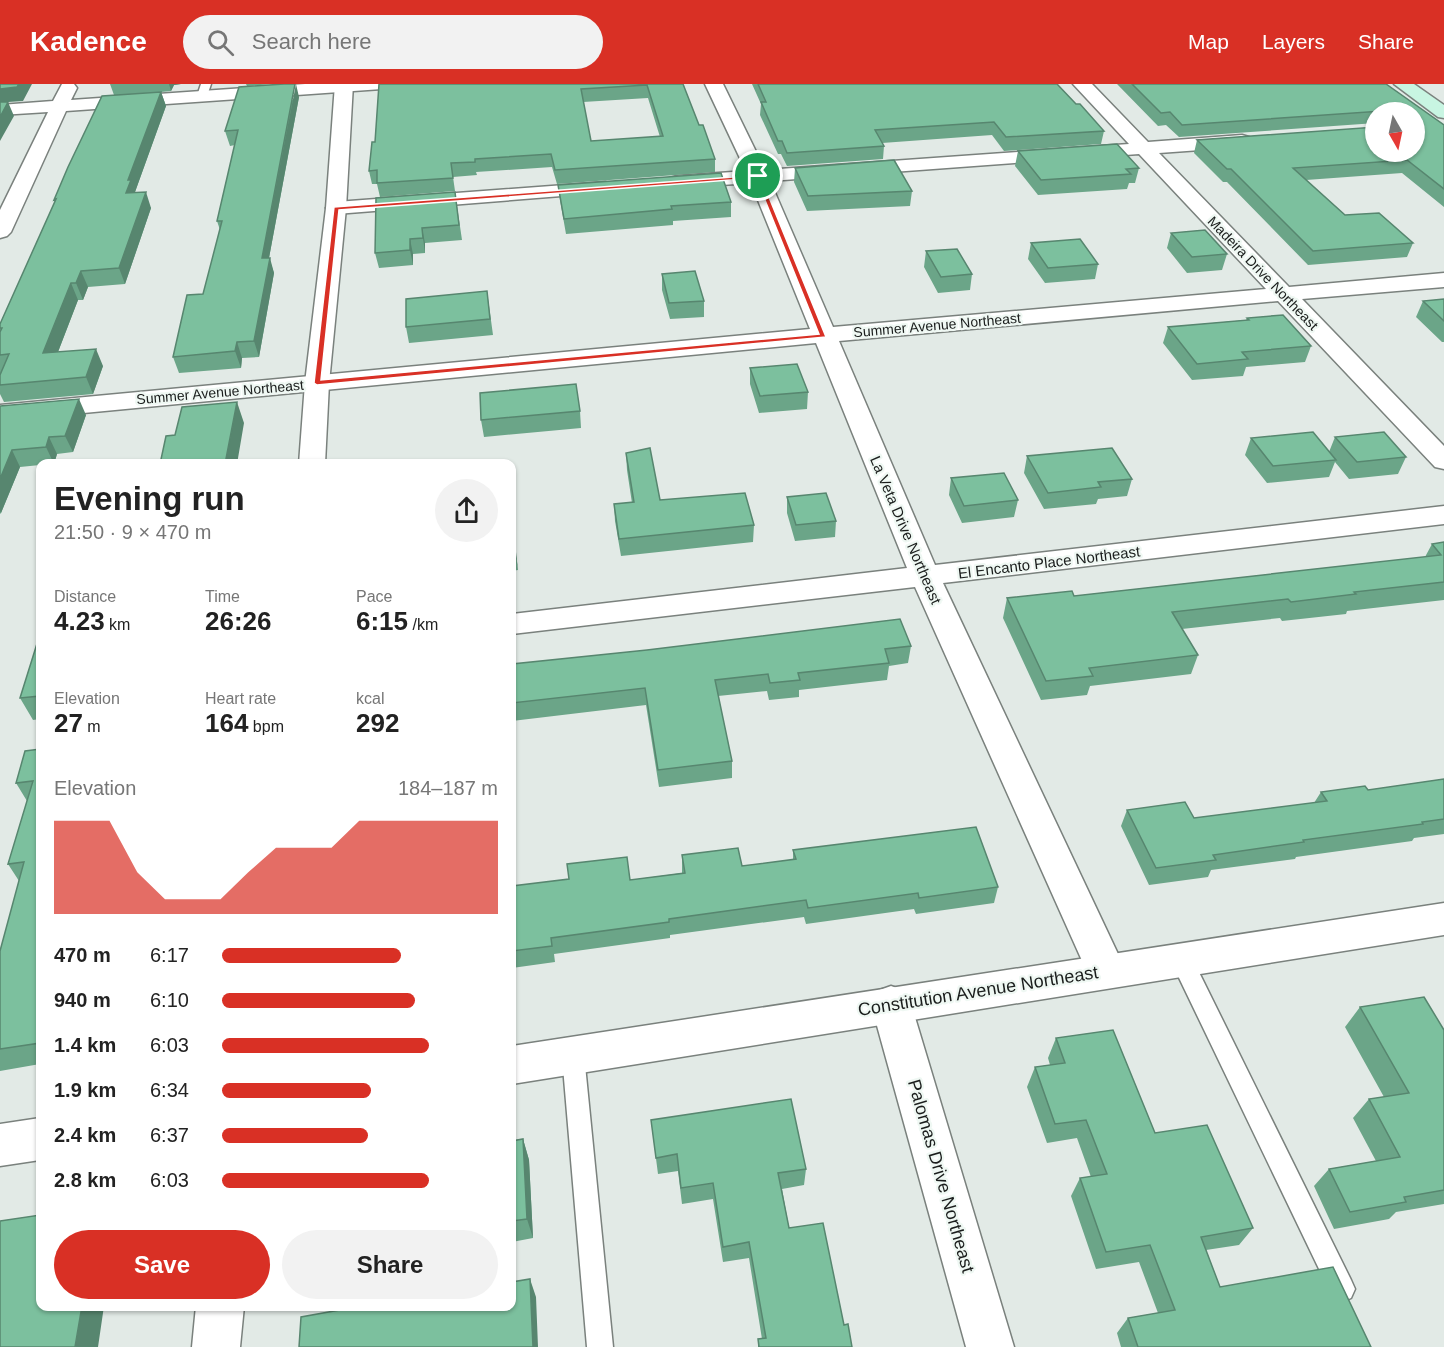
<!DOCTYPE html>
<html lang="en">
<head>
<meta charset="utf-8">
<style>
  :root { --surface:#fff; --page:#f2f2f2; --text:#222; --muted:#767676; --accent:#d93025 }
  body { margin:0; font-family:Arial,sans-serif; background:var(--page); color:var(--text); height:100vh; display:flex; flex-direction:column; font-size:22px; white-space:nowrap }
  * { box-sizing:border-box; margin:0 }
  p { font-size:20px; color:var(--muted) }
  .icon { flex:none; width:33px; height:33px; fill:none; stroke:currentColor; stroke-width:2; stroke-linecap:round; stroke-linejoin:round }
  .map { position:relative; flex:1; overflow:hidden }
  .drawer { position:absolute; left:36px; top:375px; width:480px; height:852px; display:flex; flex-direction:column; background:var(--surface); border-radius:12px; box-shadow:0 2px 4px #0004 }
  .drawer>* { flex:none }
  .needle { width:39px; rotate:171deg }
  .buttons { position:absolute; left:1365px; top:18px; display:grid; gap:12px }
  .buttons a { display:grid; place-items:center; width:60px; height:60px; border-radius:50%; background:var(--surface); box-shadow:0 2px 4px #0004; font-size:30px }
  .pin { position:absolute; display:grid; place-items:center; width:51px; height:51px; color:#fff; margin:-26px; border:3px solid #fff; border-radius:50%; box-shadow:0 2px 6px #0007 }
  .round { display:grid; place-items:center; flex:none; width:63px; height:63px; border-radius:32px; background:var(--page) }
  .headline { display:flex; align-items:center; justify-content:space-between; height:102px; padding:0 18px }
  h1 { font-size:33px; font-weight:700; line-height:45px }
  .metrics { display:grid; grid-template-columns:repeat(3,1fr); gap:9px; height:102px; padding:6px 18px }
  .metrics div { display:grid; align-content:center }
  .metrics b { font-size:26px; font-weight:700 }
  .metrics small { font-size:16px; font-weight:400 }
  .metrics p { font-size:16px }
  .chart { height:168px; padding:12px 18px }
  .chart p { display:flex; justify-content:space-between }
  .chart svg { width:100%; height:108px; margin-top:6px; fill:var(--accent); opacity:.7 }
  .button { display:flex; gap:12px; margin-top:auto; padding:12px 18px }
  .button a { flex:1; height:69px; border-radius:36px; background:var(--accent); color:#fff; font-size:24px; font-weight:700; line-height:69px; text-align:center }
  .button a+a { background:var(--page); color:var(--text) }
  ul { padding:0 18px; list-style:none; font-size:20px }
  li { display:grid; grid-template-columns:96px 72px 1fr; align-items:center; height:45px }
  li i { height:15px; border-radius:8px; background:var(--accent) }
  header { display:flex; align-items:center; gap:36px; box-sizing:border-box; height:84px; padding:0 30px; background:var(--accent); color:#fff }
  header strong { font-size:28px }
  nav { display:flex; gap:33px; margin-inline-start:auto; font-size:21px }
  .search { width:420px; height:54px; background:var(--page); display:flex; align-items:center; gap:15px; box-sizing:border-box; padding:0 21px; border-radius:33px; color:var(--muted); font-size:22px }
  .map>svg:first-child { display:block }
</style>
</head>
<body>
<header>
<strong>Kadence</strong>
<div class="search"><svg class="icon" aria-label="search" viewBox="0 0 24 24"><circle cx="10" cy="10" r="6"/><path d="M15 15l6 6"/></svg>Search here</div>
<nav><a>Map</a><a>Layers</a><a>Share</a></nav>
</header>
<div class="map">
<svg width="1444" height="1263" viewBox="0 0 1444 1263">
  <rect width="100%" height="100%" fill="#e2eae6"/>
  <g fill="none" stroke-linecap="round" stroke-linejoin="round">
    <!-- service casing -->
    <g stroke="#7a817d" stroke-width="3">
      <path id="service" d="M201,0H211L207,12L202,15L197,12Z
        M1181,866L1189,868L1351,1196L1355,1205L1351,1214L1342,1218L1333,1214L1170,875L1173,868Z
        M573,961L581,964L584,971L613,1263H587L562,971L565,964Z"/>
    </g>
    <!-- minor casing -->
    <g stroke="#7a817d" stroke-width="3">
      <path id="minor" d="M62,0H74L77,4L71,16L305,0H391L388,4L382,5L66,27L11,148L7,152L0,154V126L48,28L0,31V21L53,17Z
        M705,0H723L765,86L1129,60L1073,0H1092L1148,58L1242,51L1249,53L1251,57L1249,61L1242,63L1159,69L1289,203L1444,189V203L1302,215L1444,362V385L1435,383L1278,217L839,257L935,481L1444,422V440L943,499L1126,887L1120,899L1106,904L1092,899L915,503L512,550V530L907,484L816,259L0,337V321L810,245L751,99L677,104L670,102L667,98L670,94L677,92L746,87ZM1139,70L1266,205L833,243L770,97Z
        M605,98L612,100L615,104L612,108L336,130L329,128L326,124L329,120L336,118Z
        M891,902L905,907L911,920L1014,1263H966L871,920L877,907Z"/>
    </g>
    <!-- tertiary casing -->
    <g stroke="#7a817d" stroke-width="3">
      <path id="tertiary" d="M335,0H353L346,124L329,299L325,380H299L305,299L326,124Z
        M1444,819V851L512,1000V962Z
        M40,1034V1076L0,1082V1040Z
        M196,1222H244L240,1263H192Z"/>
    </g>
    <!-- secondary casing -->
    <g stroke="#7a817d" stroke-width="3">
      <path id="secondary" d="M1394,0H1414L1444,21V34L1438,33Z"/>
    </g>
    <!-- service -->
    <use href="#service" fill="#fff" fill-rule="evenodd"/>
    <!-- minor -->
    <use href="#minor" fill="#fff" fill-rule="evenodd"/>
    <!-- tertiary -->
    <use href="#tertiary" fill="#fff" fill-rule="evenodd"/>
    <!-- secondary -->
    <use href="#secondary" fill="#c8f5e2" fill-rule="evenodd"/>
  </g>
  <!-- wall -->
  <path fill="#6ba588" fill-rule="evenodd" d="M110,0H181L174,1L171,7L161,8L166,22L135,108L151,124L125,200L88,203L83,216H78L58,268L103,282L93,310L4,318L0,310V291L1,289H0V240L55,118L54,116L114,11Z
    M246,0H272L247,2Z
    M379,0H683L699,41L715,75V88L557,100L552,83L476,88L477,91L453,93L455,107L380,113L377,100H372L369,87L375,58ZM648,14L660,53L591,57L583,18Z
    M752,0H1057L1076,20L1104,47L1101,60L1004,67L992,51L882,59L884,62L883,75L787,82L781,70H778L760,31L761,20Z
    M1117,0H1386L1444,41V123L1402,89L1306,96L1345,131L1413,159L1407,173L1308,181L1227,98H1223L1194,69L1197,56L1376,68L1414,28H1376V39L1179,53L1166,41L1158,42Z
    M299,13L269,174L274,189L259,273L242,274L241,284L179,289L173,273L203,210L220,146L217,137L235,61L230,62L225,47Z
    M1018,67L1139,84L1135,99H1129L1127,105L1038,111L1015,82Z
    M795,84L912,107L910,122L807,127L794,98Z
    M558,101L731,118V133L673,137V141L566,150L560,116Z
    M455,108L462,156L425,159V169L413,170V181L379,184L375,169Z
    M1171,149L1227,170L1222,186L1187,189L1167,164Z
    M1031,159L1098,180L1095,195L1045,199L1028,175Z
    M926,167L972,190L970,206L938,209L924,183Z
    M662,190L704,217V233L670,235L662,206Z
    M487,207L493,251L409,259L406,243Z
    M1444,215V258H1442L1416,233L1423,217Z
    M1247,234L1311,262L1305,278L1246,283L1243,292L1192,296L1163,259L1168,243L1246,236Z
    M750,284L808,308L807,325L759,329L750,300Z
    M0,322L86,331L73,368L57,370L54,380H40V381L20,383L1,429L0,430Z
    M580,327L581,344L484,353L481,336Z
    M1335,353L1406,373L1398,390L1349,395L1335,378L1329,393L1267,399L1245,371L1251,354L1329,368Z
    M626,369L660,416L754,441L753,458L621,472L615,437L614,420L632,419L627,386Z
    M1027,372L1132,395L1127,412L1098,415L1096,420L1044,425L1024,389Z
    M951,394L1018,416L1014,433L962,439L949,411Z
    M787,413L836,437L835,453L795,457L787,429Z
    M512,442L518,486L512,487Z
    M1444,458V516L1347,527L1346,530L1282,537L1280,534L1182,545L1198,571L1191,590L1090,602L1087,611L1041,616L1003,534L1007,514L1074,512L1425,473L1432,460Z
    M40,550V635L33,636L20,614Z
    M911,562L908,579L889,582L887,596L799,606V613L769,616L767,607L718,612L732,677V694L659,703L646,621L512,637V580Z
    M40,665V980L0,987V867L19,797L8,780L27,717L16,699Z
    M1444,695V750L1414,754L1412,757L1296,773L1295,775L1211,786L1208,793L1149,801L1121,742L1127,726L1194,734L1314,719L1321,708L1368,706Z
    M793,766L998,803L994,819L916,830L914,825L806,840L804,833L670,851V854L554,870L555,878L512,884V802L630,796L682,789V771L742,782L793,776Z
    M1360,923L1444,946V1120L1396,1128L1389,1135L1334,1145L1314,1102L1329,1085L1376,1077L1353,1034L1369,1015L1384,1013L1345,943Z
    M1056,954L1155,1049L1253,1144L1239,1161L1206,1166L1220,1203L1371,1263H1121L1117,1249L1128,1234L1158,1229L1139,1178L1096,1185L1071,1112L1080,1094L1091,1093L1077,1054L1047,1059L1027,1003L1035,983L1050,981L1048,974Z
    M651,1036L806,1085L804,1101L782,1105L789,1144L844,1241L852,1263H758V1255H762L749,1174L723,1178L713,1115L682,1120L678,1087L658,1090Z
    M523,1055L529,1076L533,1154L512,1158V1057Z"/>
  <!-- shaded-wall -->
  <path fill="#57866f" d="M19,0H32L23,17L8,18L14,32L0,57V5Z
    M169,0H181L174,1L171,7Z
    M296,0L299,13L266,190L262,174Z
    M161,8L166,22L135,108L136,112L126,109L128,96Z
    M146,108L151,124L125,200L119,184Z
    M422,144L425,159V169L423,154Z
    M410,155L413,170V181L410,166Z
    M270,174L274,189L259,273L254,257Z
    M81,187L88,203L83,216L76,199Z
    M71,199L78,216L51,286L43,269Z
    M237,258L242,274L241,284L235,267Z
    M96,265L103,282L93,310L86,293Z
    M79,315L86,331L73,368L65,352Z
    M237,318L244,339L237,380H225Z
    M49,353L57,370L54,380L46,363Z
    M12,366L20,383L1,429L0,427V395Z
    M512,442L515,459L518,486L515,469Z
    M523,1055L529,1076L533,1154L527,1135Z
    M530,1195L536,1213L538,1263H533Z
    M82,1222H104L98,1263H75Z"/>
  <!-- building -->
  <path fill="#7cc09e" stroke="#57866f" stroke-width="1.5" fill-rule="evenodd" d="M0,0H19L17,3L0,5Z
    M284,0H295L262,174H270L254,257L237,258L235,267L173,273L187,211L203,210L222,137H217L238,46L225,47L239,3Z
    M379,0H683L699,41H703L715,75L555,86L551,70L475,75V78L451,79L453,94L377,99V86L369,87L372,58H375ZM647,1L663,52L591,57L581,5Z
    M758,0H1057L1076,20H1080L1104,47L1006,53L994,38L875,46L884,62L787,69L782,57H778L761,18H766Z
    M1132,0H1386L1444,41V105L1407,76L1293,84L1345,131L1379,129L1413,159L1313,167L1231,85H1227L1197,56L1376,43V68H1414V28H1382V27L1182,41L1170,28L1161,29Z
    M161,8L128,96H131L126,109L146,108L119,184L81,187L76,199H71L43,269L96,265L86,293L0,301V291L9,270L0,271V248L2,244H0V240L56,115L54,116L68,83L102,12Z
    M0,18H8L0,33Z
    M1117,60L1139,84L1126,85L1131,90L1041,96L1018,67Z
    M894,76L912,107L808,112L795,84Z
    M721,89L731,118L671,122L672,125L564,135L558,101Z
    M455,108L459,141L422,144L423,154L410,155V166L375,169L376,114Z
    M1205,146L1227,170L1192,173L1171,149Z
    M1080,155L1098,180L1048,184L1031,159Z
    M957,165L972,190L941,193L926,167Z
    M695,187L704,217L669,219L662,190Z
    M487,207L490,235L406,243V215Z
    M1444,215V237L1423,217Z
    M1283,231L1311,262L1242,268L1248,275L1197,280L1168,243L1249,236L1247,234Z
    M797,280L808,308L760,312L750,284Z
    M576,300L580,327L481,336L480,309Z
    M79,315L65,352L49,353L46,363L12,366L0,395V322Z
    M237,318L225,380H160L166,352L175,351L182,323Z
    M1313,348L1336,376L1273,382L1251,354Z
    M1384,348L1406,373L1357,378L1335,353Z
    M650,364L660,416L745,409L754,441L619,455L614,420L634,418L626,369Z
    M1112,364L1132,395L1098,398L1101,403L1048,409L1027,372Z
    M1004,389L1018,416L964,422L951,394Z
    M826,409L836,437L796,441L787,413Z
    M512,442L515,469L512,470Z
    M1444,458V498L1354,508L1356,510L1291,518L1288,515L1172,528L1198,571L1089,584L1093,592L1046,597L1007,514L1072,507L1074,512L1441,471L1432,460Z
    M900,535L911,562L885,565L889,579L798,589L800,596L770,599L768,590L715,596L732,677L658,686L645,604L512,619V580L647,566Z
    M40,550V612L20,614Z
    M40,665V959L0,965V867L24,778L8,780L33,697L16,699L25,667Z
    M1444,695V735L1422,738L1423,740L1303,756L1304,758L1213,771L1216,776L1156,784L1127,726L1185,718L1194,734L1327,717L1321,708L1365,702L1368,706Z
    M976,743L998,803L919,814L918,809L808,824L806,816L669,835V838L551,854L552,862L512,867V802L569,795L567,780L627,773L630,796L685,789L682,771L738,764L742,782L796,775L793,766Z
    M1424,913L1444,946V1106L1404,1113L1406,1118L1350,1128L1329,1085L1400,1073L1369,1015L1409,1009L1360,923Z
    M1113,946L1155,1049L1207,1041L1253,1144L1201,1153L1220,1203L1333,1183L1371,1263H1138L1128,1234L1175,1226L1150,1161L1106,1168L1080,1094L1107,1090L1086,1036L1055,1040L1035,983L1065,979L1056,954Z
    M791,1015L806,1085L778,1089L789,1144L823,1139L844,1241L848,1240L852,1263H759L758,1255L766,1254L749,1158L723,1163L713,1099L681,1104L677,1070L656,1074L651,1036Z
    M523,1055L527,1135L512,1137V1057Z
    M40,1131V1222H82L75,1263H0V1137Z
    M530,1195L533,1263H299L301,1233L362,1222H512V1198Z"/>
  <!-- route -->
  <path fill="#d93025" stroke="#fff" stroke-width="1.5" fill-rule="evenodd" d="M760,91L826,253L317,301L314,299L334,123ZM756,94L819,250L321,296L339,126Z"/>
  <g text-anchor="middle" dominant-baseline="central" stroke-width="4.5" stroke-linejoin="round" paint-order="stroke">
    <!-- far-street labels -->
    <g font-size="14" fill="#1a1d1c" stroke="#eff8f3">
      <text transform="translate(1263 189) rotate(46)">Madeira Drive Northeast</text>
      <text transform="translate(937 241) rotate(-5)">Summer Avenue Northeast</text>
      <text transform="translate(220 308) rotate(-5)">Summer Avenue Northeast</text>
    </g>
    <!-- street labels -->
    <g font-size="15" fill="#1a1d1c" stroke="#eff8f3">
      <text transform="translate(906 446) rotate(67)">La Veta Drive Northeast</text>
      <text transform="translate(1049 478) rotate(-7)">El Encanto Place Northeast</text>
    </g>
    <!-- near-street labels -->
    <g font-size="18" fill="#1a1d1c" stroke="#eff8f3">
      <text transform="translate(978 907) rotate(-9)">Constitution Avenue Northeast</text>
      <text transform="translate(941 1092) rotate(74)">Palomas Drive Northeast</text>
    </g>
  </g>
</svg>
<div class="buttons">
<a><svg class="needle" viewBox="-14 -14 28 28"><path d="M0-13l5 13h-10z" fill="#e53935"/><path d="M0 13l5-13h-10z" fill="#767676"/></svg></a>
</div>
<div class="pin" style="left:758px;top:92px;background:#1e9e55"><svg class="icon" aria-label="arrive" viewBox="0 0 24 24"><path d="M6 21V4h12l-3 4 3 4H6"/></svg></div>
<section class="drawer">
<div class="headline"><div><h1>Evening run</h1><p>21:50 · 9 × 470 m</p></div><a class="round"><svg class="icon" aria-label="share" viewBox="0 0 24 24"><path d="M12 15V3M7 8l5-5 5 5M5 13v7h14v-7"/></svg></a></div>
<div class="metrics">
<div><p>Distance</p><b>4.23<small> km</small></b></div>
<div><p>Time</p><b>26:26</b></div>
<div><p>Pace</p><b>6:15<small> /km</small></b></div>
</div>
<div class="metrics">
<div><p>Elevation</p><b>27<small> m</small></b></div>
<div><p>Heart rate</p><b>164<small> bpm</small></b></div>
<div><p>kcal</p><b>292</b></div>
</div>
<div class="chart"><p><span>Elevation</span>184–187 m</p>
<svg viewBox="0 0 160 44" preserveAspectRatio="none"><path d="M0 44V6L10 6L20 6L30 27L40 38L50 38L60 38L70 27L80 17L90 17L100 17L110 6L120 6L130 6L140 6L150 6L160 6V44z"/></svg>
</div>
<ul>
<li><b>470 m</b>6:17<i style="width:65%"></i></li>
<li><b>940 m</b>6:10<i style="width:70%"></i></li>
<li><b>1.4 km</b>6:03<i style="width:75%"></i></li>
<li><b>1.9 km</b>6:34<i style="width:54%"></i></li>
<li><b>2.4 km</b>6:37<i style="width:53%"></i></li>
<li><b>2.8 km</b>6:03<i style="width:75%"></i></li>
</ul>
<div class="button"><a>Save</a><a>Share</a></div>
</section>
</div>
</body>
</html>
